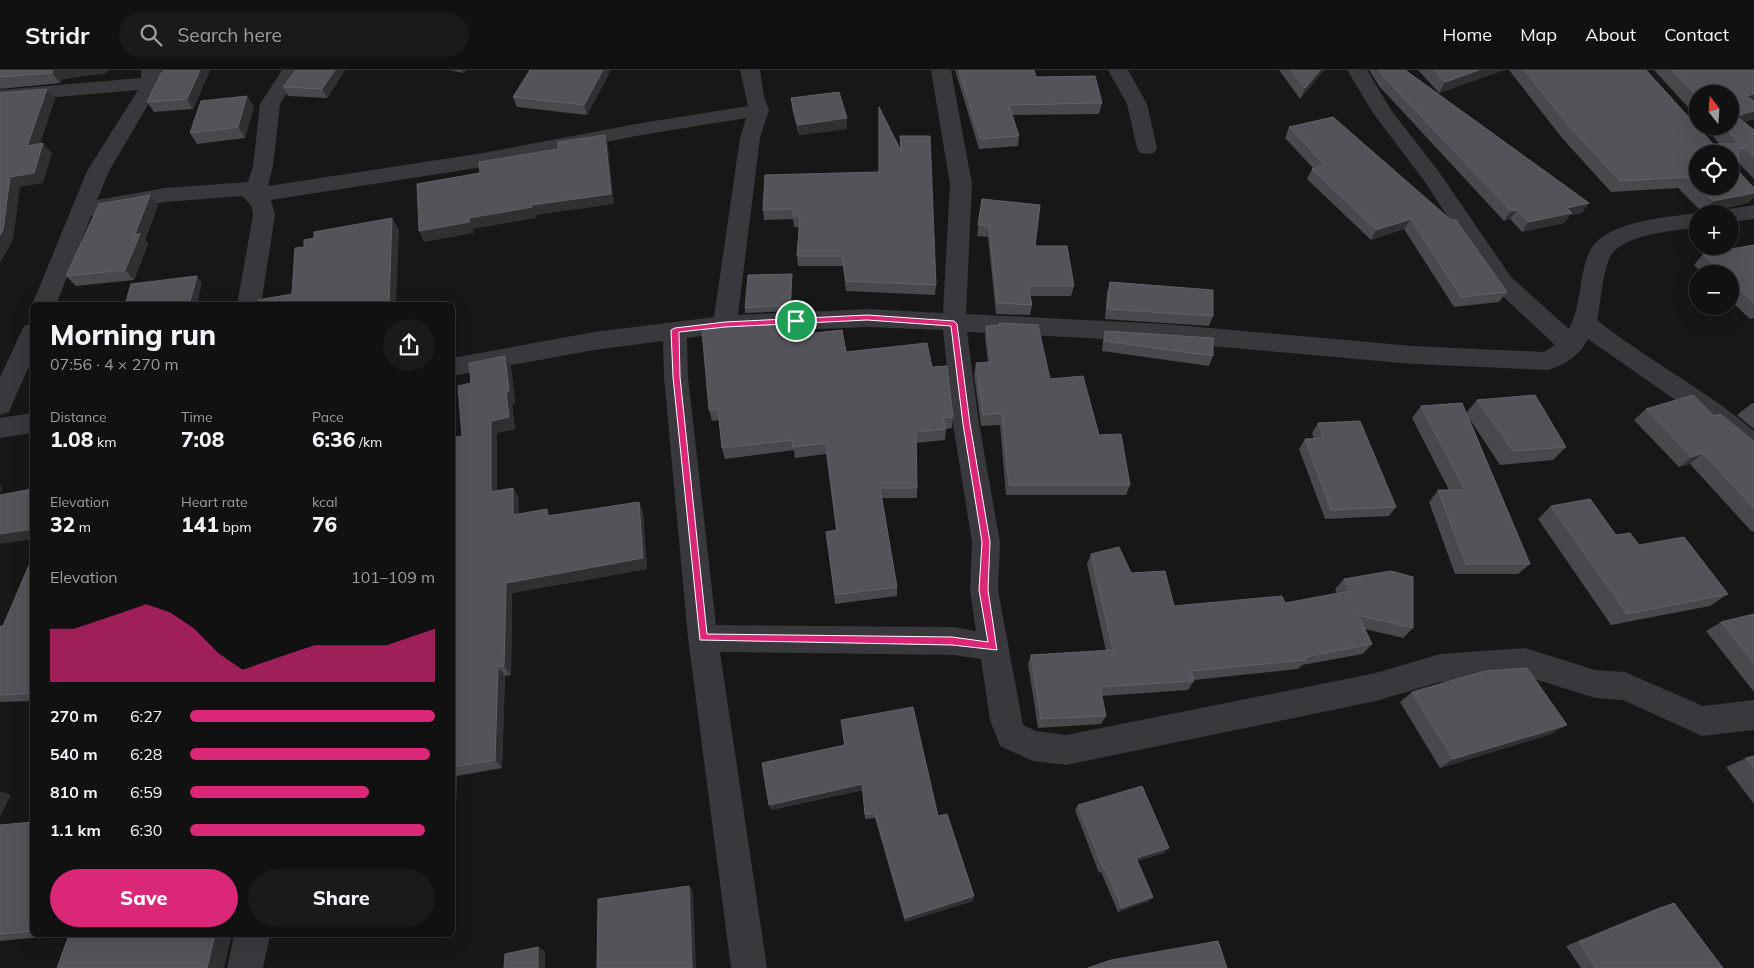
<!DOCTYPE html>
<html lang="en">
<head>
<meta charset="utf-8">
<style>
  :root { --surface:#111112; --page:#1a1a1b; --text:#f1f3f6; --muted:#9c9d9f; --line:#303132; --accent:#db2777 }
  body { margin:0; font-family:Mulish,sans-serif; background:var(--page); color:var(--text); height:100vh; display:flex; flex-direction:column; font-size:19px; white-space:nowrap }
  * { box-sizing:border-box; margin:0 }
  p { font-size:16px; color:var(--muted) }
  .icon { flex:none; width:28px; height:28px; fill:none; stroke:currentColor; stroke-width:2; stroke-linecap:round; stroke-linejoin:round }
  .map { position:relative; flex:1; overflow:hidden }
  .sheet { position:absolute; left:30px; top:232px; width:425px; height:635px; display:flex; flex-direction:column; background:var(--surface); border-radius:8px; box-shadow:0 5px 20px #0002,0 0 0 1px var(--line) }
  .sheet>* { flex:none }
  .needle { width:32px; rotate:343deg }
  .fabs { position:absolute; left:1689px; top:15px; display:grid; gap:10px }
  .fabs a { display:grid; place-items:center; width:50px; height:50px; border-radius:50%; background:var(--surface); box-shadow:0 5px 20px #0002,0 0 0 1px var(--line); font-size:25px }
  .pin { position:absolute; display:grid; place-items:center; width:42px; height:42px; color:#fff; margin:-21px; border:2px solid #fff; border-radius:50%; box-shadow:0 1px 5px #0007 }
  .round { display:grid; place-items:center; flex:none; width:52px; height:52px; border-radius:26px; background:var(--page) }
  .overview { display:flex; align-items:center; justify-content:space-between; height:85px; padding:0 20px }
  h1 { font-size:28px; font-weight:800; line-height:38px }
  .stats { display:grid; grid-template-columns:repeat(3,1fr); gap:8px; height:85px; padding:5px 20px }
  .stats div { display:grid; align-content:center }
  .stats b { font-size:21px; font-weight:800 }
  .stats small { font-size:14px; font-weight:400 }
  .stats p { font-size:14px }
  .chart { height:140px; padding:10px 20px }
  .chart p { display:flex; justify-content:space-between }
  .chart svg { width:100%; height:90px; margin-top:5px; fill:var(--accent); opacity:.7 }
  .cta { display:flex; gap:10px; margin-top:auto; padding:10px 20px }
  .cta a { flex:1; height:58px; border-radius:30px; background:var(--accent); color:#fff; font-size:20px; font-weight:800; line-height:58px; text-align:center }
  .cta a+a { background:var(--page); color:var(--text) }
  ul { padding:0 20px; list-style:none; font-size:16px }
  li { display:grid; grid-template-columns:80px 60px 1fr; align-items:center; height:38px }
  li i { height:12px; border-radius:6px; background:var(--accent) }
  header { display:flex; align-items:center; gap:30px; box-sizing:border-box; height:70px; padding:0 25px; background:var(--surface); border-bottom:1px solid var(--line) }
  header strong { font-size:24px }
  nav { display:flex; gap:28px; margin-inline-start:auto; font-size:18px }
  .search { width:350px; height:45px; background:var(--page); display:flex; align-items:center; gap:12px; box-sizing:border-box; padding:0 18px; border-radius:28px; color:var(--muted); font-size:19px }
  .map>svg:first-child { display:block }
</style>
</head>
<body>
<header>
<strong>Stridr</strong>
<div class="search"><svg class="icon" aria-label="search" viewBox="0 0 24 24"><circle cx="10" cy="10" r="6"/><path d="M15 15l6 6"/></svg>Search here</div>
<nav><a>Home</a><a>Map</a><a>About</a><a>Contact</a></nav>
</header>
<div class="map">
<svg width="1754" height="898" viewBox="0 0 1754 898">
  <rect width="100%" height="100%" fill="#171718"/>
  <g fill="none" stroke-linecap="round" stroke-linejoin="round">
    <!-- street -->
    <path fill="#38383d" fill-rule="evenodd" d="M141,0H161V13L109,101L97,130L165,118L248,112L253,96L260,34L282,0H302L280,34L273,96L268,116L483,83L636,54L748,36L740,0H760L764,27L769,40L760,68L738,245L867,239L943,243L950,114L931,0H951L972,114L966,244L1165,254L1413,276L1544,282L1555,275L1495,219L1425,112L1373,43L1347,0H1367L1391,40L1439,102L1511,207L1569,259C1581,237 1579,208 1588,185C1600,151 1668,147 1698,143L1702,144H1698V157C1675,161 1619,164 1609,189C1602,208 1601,231 1597,250C1647,290 1705,319 1754,361V386L1745,383L1704,350L1588,269C1580,285 1565,295 1548,300L1413,294L1165,272L967,262L979,354L1000,472L998,520L1023,655L1036,661L1066,665L1376,603L1440,584L1525,578L1595,600L1625,602L1703,636L1754,630V660L1702,666L1623,630L1595,628L1525,606L1440,612L1376,631L1066,695L1033,691L1000,676L990,650L981,589L953,585L720,582L767,898H731L688,568L664,307L663,271L594,280L452,306V288L594,262L714,247L740,68L746,48L636,66L483,97L271,130L275,145L261,235H237L253,145L251,135L242,126L165,132L91,146L56,235H32L87,101L138,20L0,32V20L141,8ZM867,257L943,260L953,354L972,472L970,520L976,561L953,557L716,555L688,307L687,268L725,263Z
      M1108,0H1128L1147,34L1157,78L1154,83L1147,84L1140,83L1137,78L1127,34Z
      M1754,135V149L1730,152V144H1720L1722,140Z
      M32,253V289L9,342L0,345V307L24,256Z
      M32,343V363L0,368V348Z
      M234,865H270L263,898H227Z"/>
  </g>
  <!-- wall -->
  <path fill="#48484d" d="M0,0L107,3L62,9L60,13L0,19Z
    M210,0L193,39L154,42L147,32Z
    M345,0L327,28L288,26L283,17Z
    M450,0H467L463,3Z
    M611,0L587,45L517,37L513,27Z
    M955,0H1034L1036,7L1102,33L1099,44L1012,45L1019,66L1018,76L979,79Z
    M1279,0H1324L1300,29Z
    M1369,0H1405L1582,143L1570,145L1564,153L1522,162L1510,149L1504,151L1379,16Z
    M1418,0H1504L1439,23Z
    M1509,0H1646L1713,74H1719L1706,56H1730L1698,24V48L1654,0H1754V49L1744,52L1754,60V109L1738,92L1739,102L1754,118V127L1748,133L1703,143L1678,118L1611,122L1562,68Z
    M791,28L847,59L799,65L792,39Z
    M254,36L245,68L197,74L190,63Z
    M1333,47L1507,222L1499,232L1454,237L1404,159L1371,170L1307,109L1312,99L1313,98L1285,68L1289,57Z
    M900,66L936,215L935,225L846,221L843,196H798L797,186L799,157H794L793,149L764,150L763,140L879,102L900,79Z
    M982,129L1035,176L1074,216L1071,226H1030L1032,235L1030,245L996,244L988,167L977,166Z
    M158,135L145,170L148,174L134,210L76,216L66,206Z
    M1754,175V248L1750,249L1730,230V204H1703L1694,195L1703,184Z
    M792,210L791,241L745,243V238Z
    M1110,212L1213,246L1209,256L1105,249L1107,222Z
    M788,250L789,266L846,282L932,297L953,347L952,358L946,359L945,370L916,373L917,418V428H882L897,517V526L835,534L826,462L836,460L826,384L795,388L794,380L725,389L722,378L719,350L712,351L709,340Z
    M999,253L1050,309L1099,365L1130,415L1126,425H1006L1000,355L981,356L974,305L976,293L988,292L985,268L986,256L999,255Z
    M1105,261L1213,286L1209,296L1102,281L1103,271Z
    M505,286L511,298L515,333L512,334L515,359L497,363V421L513,418L519,429V444L547,439L550,446L639,432L643,443L647,499L512,523L511,605L505,606L502,698L457,706L453,806H452V368L462,366L471,313Z
    M1477,330L1566,377L1553,390L1500,395L1469,348L1530,494L1518,504H1455L1429,432L1438,420H1449L1412,348L1421,336L1466,343Z
    M1754,333V359L1737,345L1751,334Z
    M1646,339L1714,346L1754,371V461L1752,462L1690,394L1679,397L1634,350Z
    M1318,353L1396,437L1389,446L1325,449L1299,379L1305,369H1314L1312,363Z
    M1551,436L1639,475L1728,524L1710,536L1611,555L1538,449Z
    M1091,484L1131,503L1174,536L1285,533L1337,523L1335,519L1344,509L1413,558L1403,568L1365,559L1372,574L1363,584L1302,595L1298,599L1194,610V611L1188,620L1102,626L1106,646L1101,654L1038,658L1028,594L1031,585L1106,581L1087,494Z
    M32,492V631L0,632V556H3Z
    M1754,544V622L1706,561L1721,552Z
    M1412,622L1551,664L1440,698L1400,632Z
    M841,650L938,746L974,826L973,831L905,852L875,748L865,749L863,720L771,740L844,675Z
    M1754,686V734L1726,697L1746,688Z
    M1078,735L1164,783L1137,791L1153,827L1149,831L1118,842L1101,802L1099,803L1075,740Z
    M32,752V865H61L0,871V755Z
    M1674,833L1723,898H1581L1566,876L1660,837Z"/>
  <!-- shaded-wall -->
  <path fill="#303033" d="M53,0H108L107,3L62,9L60,13L52,3Z
    M200,0H210L193,39L187,29Z
    M335,0H345L327,28L322,19Z
    M461,0H467L463,3Z
    M603,0H611L587,45L584,35Z
    M1320,0H1324L1300,29L1305,18Z
    M1479,0H1504L1439,23L1445,12Z
    M47,19L55,29L36,86L27,76Z
    M1754,24V34L1746,26Z
    M247,26L254,36L245,68L238,57Z
    M1754,41V49L1730,56L1736,46Z
    M847,48V59L799,65L798,55Z
    M605,65L608,75L614,134L536,145V148L473,159L474,163L424,172L419,161L469,148L532,135Z
    M43,73L52,83L43,113L20,117L13,170L0,193V165L10,107Z
    M1754,123V127L1748,133L1703,143L1713,131Z
    M150,125L158,135L145,170L148,174L134,210L125,200L135,164Z
    M1589,133L1582,143L1570,145L1564,153L1522,162L1528,152L1567,138Z
    M1517,140L1510,149L1504,151L1511,141Z
    M392,148L399,160L396,235H389Z
    M1411,149L1404,159L1371,170L1376,160Z
    M792,204V210L791,241L790,235Z
    M197,206L202,213L197,235H189Z
    M788,250L789,262L788,278L787,266Z
    M505,286L511,298L515,333L512,334L515,359L497,363V433L491,422V351L506,322Z
    M1703,383L1690,394L1679,397L1692,387Z
    M0,415L2,417L0,423Z
    M513,418L519,429V456L513,445Z
    M639,432L643,443L647,499L512,523L511,605L504,596L506,513Z
    M547,439L552,450L547,446Z
    M32,459V469L0,474V464Z
    M498,597L505,606L502,698L495,690Z
    M1567,655L1551,664L1440,698L1453,689Z
    M452,702L457,706L453,806H452Z
    M862,714L863,720L771,740L769,735Z
    M0,721L11,725L0,747Z
    M1169,778L1164,783L1132,793L1136,788Z
    M689,816L693,821L696,898H692Z
    M974,826L973,831L905,852V848Z
    M1153,827L1149,831L1118,842L1122,838Z
    M215,865H232L224,898H207Z
    M538,877L545,881V898H538Z"/>
  <!-- building -->
  <path fill="#535359" stroke="#606168" fill-rule="evenodd" d="M0,0H53L52,3L0,7Z
    M163,0H200L187,29L147,32Z
    M296,0H335L322,19L283,17Z
    M530,0H603L584,35L513,27Z
    M959,0H1034L1036,7L1095,6L1102,33L1009,35L1019,66L980,69Z
    M1291,0H1320L1305,18Z
    M1379,0H1405L1589,133L1567,138L1572,143L1528,152L1517,140L1511,141L1383,6Z
    M1434,0H1479L1445,12Z
    M1524,0H1646L1713,74H1738L1724,56H1730V24H1698V27L1672,0H1754V24L1746,26L1754,31V41L1736,46L1754,60V87L1748,80L1740,78L1738,80L1739,102L1754,118V123L1713,131L1688,107L1620,111L1570,57ZM1698,84H1730V116H1698Z
    M47,19L27,76L43,73L34,103L10,107L3,160L0,165V23Z
    M839,22L847,48L798,55L791,28Z
    M247,26L238,57L190,63L201,31Z
    M879,37L902,83L900,66H930L936,215L846,211L842,186H797L800,146H793V139L763,140L765,105L879,102Z
    M1333,47L1451,150H1456L1507,222L1461,227L1411,149L1376,160L1312,99L1325,95L1289,57Z
    M605,65L611,124L532,135V137L469,148V152L419,161L417,114L480,103L479,92L558,79V72Z
    M150,125L135,164H140L125,200L66,206L99,134Z
    M982,129L1040,135L1035,176H1067L1074,216H1028L1032,235L997,233L989,156L978,155Z
    M392,148L389,235H257L258,230L292,224L295,178L304,177V170L314,168V162Z
    M1754,175V233L1730,210V204H1724L1703,184Z
    M792,204L790,235L745,238L748,205Z
    M197,206L189,235H125L131,214Z
    M1110,212L1213,220V246L1107,239Z
    M788,250L787,266L842,260L846,282L927,273L932,297L947,296L953,347L943,348L946,359L916,362L917,418H880L897,517L835,525L826,462L837,460L826,373L793,377L792,370L722,378L718,339L709,340L702,260L741,255L742,252Z
    M999,253L1038,255L1050,309L1083,306L1099,365L1121,364L1130,415H1009L1002,343L983,345L976,293L991,292L986,256L1000,255Z
    M1105,261L1213,268V286L1104,271Z
    M505,286L509,321L506,322L509,347L491,351V422L513,418V445L547,439V446L639,432L643,488L506,513L504,596L498,597L495,690L452,697V368L462,366L458,316L471,313L469,293Z
    M1535,325L1566,377L1513,381L1477,330Z
    M1693,325L1714,346L1720,344L1754,371V438L1703,383L1692,387L1646,339Z
    M1462,333L1530,494H1466L1438,420H1465L1421,336Z
    M1360,351L1396,437L1331,440L1305,369L1323,368L1318,353Z
    M32,419V459L0,464V425Z
    M1590,429L1616,465L1630,463L1639,475L1684,467L1728,524L1627,544L1551,436Z
    M1119,477L1131,503L1165,501L1174,536L1282,526L1285,533L1350,521L1344,509L1391,501L1413,507V558L1358,545L1372,574L1305,587L1306,590L1191,601L1194,611L1100,617L1106,646L1041,649L1031,585L1113,580L1091,484Z
    M32,492V623L0,625V556H3L30,493Z
    M1754,544V593L1721,552Z
    M1527,598L1567,655L1453,689L1412,622L1485,601Z
    M913,637L938,746L947,744L974,826L905,848L875,743L865,744L862,714L769,735L762,693L845,675L841,650Z
    M1754,686V699L1746,688Z
    M1142,716L1169,778L1136,788L1153,827L1122,838L1105,798H1103L1078,735Z
    M32,752V861L0,864V755Z
    M689,816L692,898H597L598,829Z
    M1674,833L1723,898H1596L1579,872Z
    M69,865H215L207,898H57Z
    M1218,871L1227,898H1088L1111,890Z
    M538,877V898H504L505,884Z"/>
  <!-- route -->
  <path fill="#db2777" stroke="#fff" fill-rule="evenodd" d="M867,245L954,251L957,254L970,354L990,472L988,520L997,580L952,575L700,570L673,307L671,260L675,258L725,252ZM867,250L951,256L963,354L982,472L979,520L988,572L952,567L707,564L680,307L679,262L725,257Z"/>
</svg>
<div class="fabs">
<a><svg class="needle" viewBox="-14 -14 28 28"><path d="M0-13l5 13h-10z" fill="#e53935"/><path d="M0 13l5-13h-10z" fill="#9c9d9f"/></svg></a>
<a><svg class="icon" aria-label="locate" viewBox="0 0 24 24"><circle cx="12" cy="12" r="6"/><path d="M12 2v4M12 18v4M2 12h4M18 12h4"/></svg></a>
<a>+</a>
<a>−</a>
</div>
<div class="pin" style="left:796px;top:251px;background:#1e9e55"><svg class="icon" aria-label="arrive" viewBox="0 0 24 24"><path d="M6 21V4h12l-3 4 3 4H6"/></svg></div>
<section class="sheet">
<div class="overview"><div><h1>Morning run</h1><p>07:56 · 4 × 270 m</p></div><a class="round"><svg class="icon" aria-label="share" viewBox="0 0 24 24"><path d="M12 15V3M7 8l5-5 5 5M5 13v7h14v-7"/></svg></a></div>
<div class="stats">
<div><p>Distance</p><b>1.08<small> km</small></b></div>
<div><p>Time</p><b>7:08</b></div>
<div><p>Pace</p><b>6:36<small> /km</small></b></div>
</div>
<div class="stats">
<div><p>Elevation</p><b>32<small> m</small></b></div>
<div><p>Heart rate</p><b>141<small> bpm</small></b></div>
<div><p>kcal</p><b>76</b></div>
</div>
<div class="chart"><p><span>Elevation</span>101–109 m</p>
<svg viewBox="0 0 160 44" preserveAspectRatio="none"><path d="M0 44V18L10 18L20 14L30 10L40 6L50 10L60 18L70 30L80 38L90 34L100 30L110 26L120 26L130 26L140 26L150 22L160 18V44z"/></svg>
</div>
<ul>
<li><b>270 m</b>6:27<i style="width:100%"></i></li>
<li><b>540 m</b>6:28<i style="width:98%"></i></li>
<li><b>810 m</b>6:59<i style="width:73%"></i></li>
<li><b>1.1 km</b>6:30<i style="width:96%"></i></li>
</ul>
<div class="cta"><a>Save</a><a>Share</a></div>
</section>
</div>
</body>
</html>
